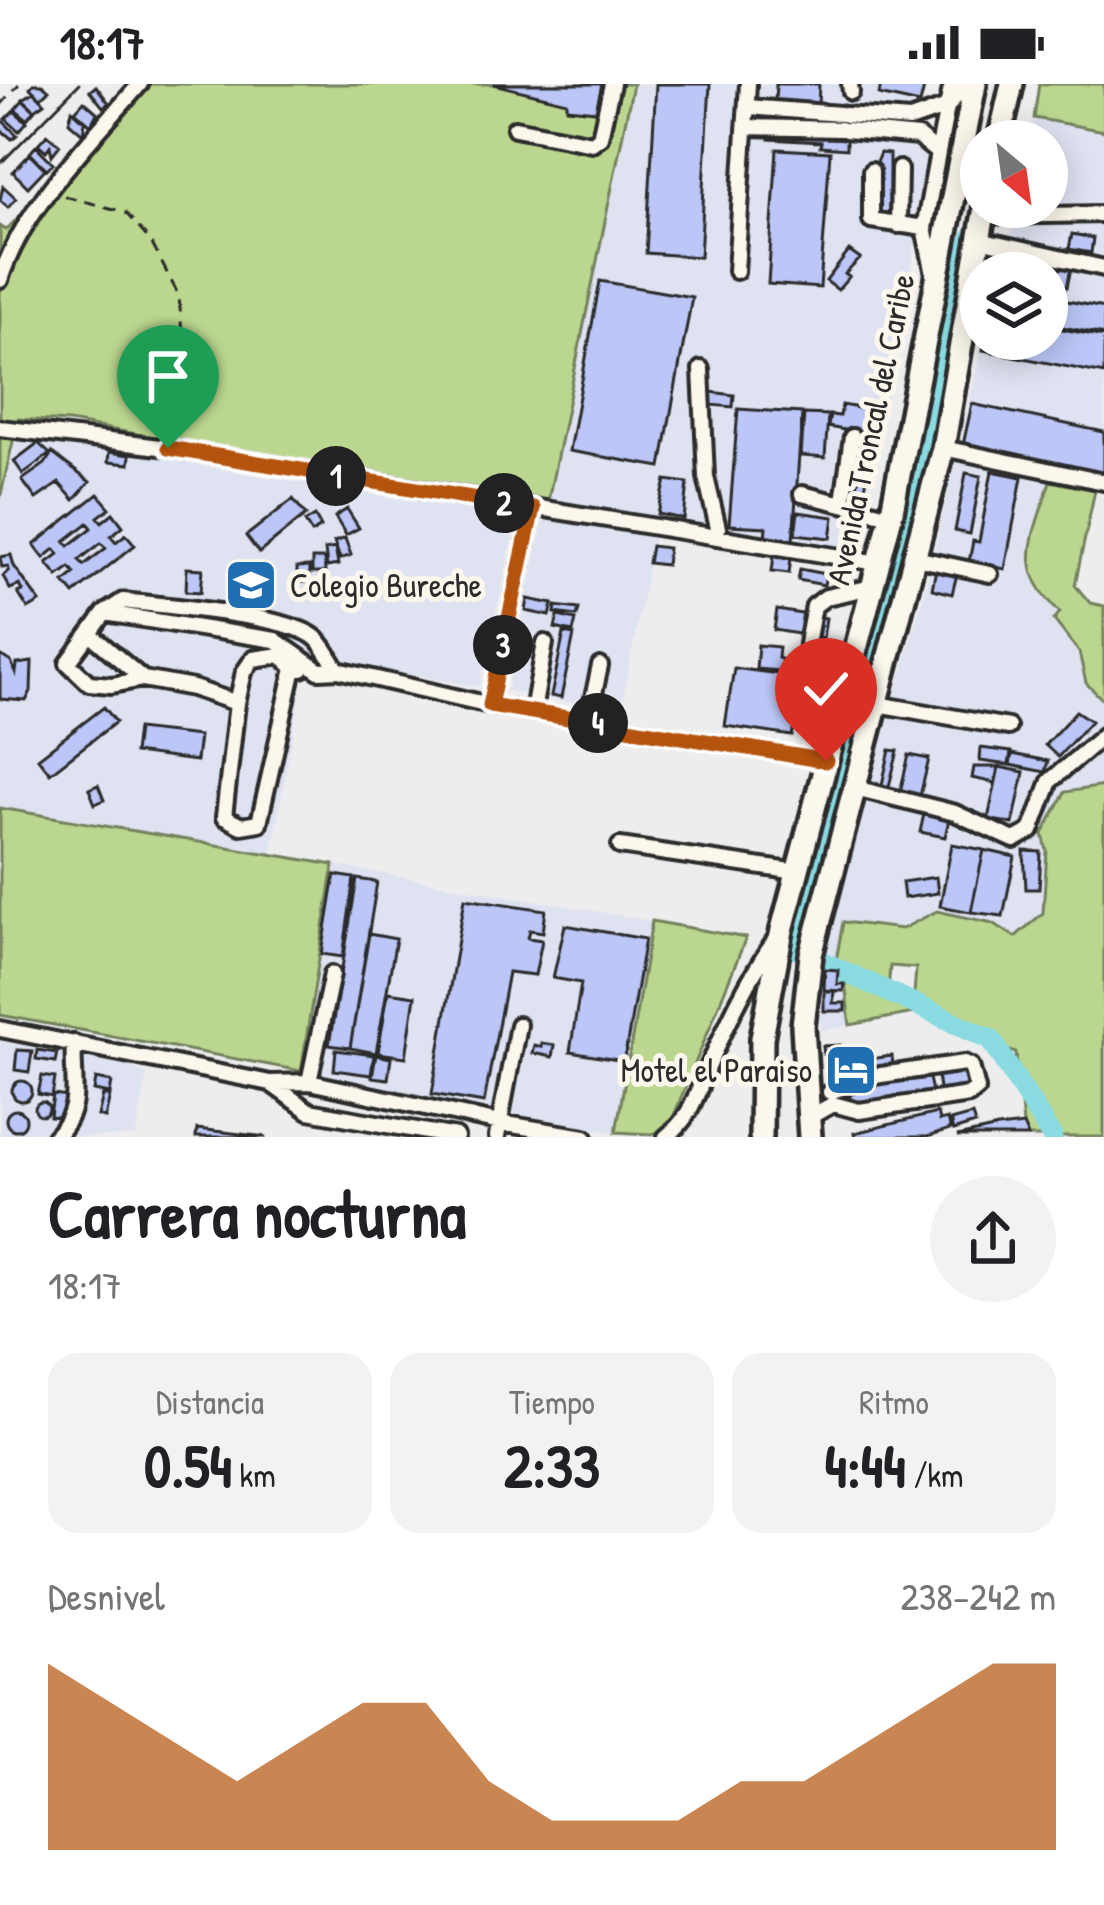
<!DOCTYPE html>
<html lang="es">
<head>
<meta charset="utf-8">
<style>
  :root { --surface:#fff; --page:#f2f2f2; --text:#202124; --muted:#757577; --accent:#b45309 }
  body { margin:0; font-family:"Patrick Hand",sans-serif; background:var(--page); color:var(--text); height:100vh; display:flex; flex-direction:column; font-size:45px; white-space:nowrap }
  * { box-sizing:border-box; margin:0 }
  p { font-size:39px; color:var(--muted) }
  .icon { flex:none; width:66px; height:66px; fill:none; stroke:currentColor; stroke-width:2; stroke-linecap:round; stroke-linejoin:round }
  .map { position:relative; height:1053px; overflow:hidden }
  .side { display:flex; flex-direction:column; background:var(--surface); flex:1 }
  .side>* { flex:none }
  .needle { width:78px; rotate:151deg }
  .controls { position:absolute; left:960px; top:36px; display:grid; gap:24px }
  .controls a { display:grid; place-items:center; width:108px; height:108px; border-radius:50%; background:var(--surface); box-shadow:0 6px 30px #0003; font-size:60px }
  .pin { position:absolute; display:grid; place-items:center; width:102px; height:102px; color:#fff; margin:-123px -51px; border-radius:50% 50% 50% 0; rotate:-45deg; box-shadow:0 0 12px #0007 }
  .pin .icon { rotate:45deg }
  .km { position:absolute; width:60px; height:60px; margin:-30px; border-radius:50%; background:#222; color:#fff; font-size:33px; line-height:60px; text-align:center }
  .round { display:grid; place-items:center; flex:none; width:126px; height:126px; border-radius:63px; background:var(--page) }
  .summary { display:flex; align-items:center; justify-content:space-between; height:204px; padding:0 48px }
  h1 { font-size:66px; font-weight:700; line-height:90px }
  .metrics { display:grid; grid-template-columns:repeat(3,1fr); gap:18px; height:204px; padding:12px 48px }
  .metrics div { display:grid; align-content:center; border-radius:30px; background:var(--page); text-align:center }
  .metrics b { font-size:60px; font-weight:700 }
  .metrics small { font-size:33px; font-weight:400 }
  .metrics p { font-size:33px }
  .chart { height:336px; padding:24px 48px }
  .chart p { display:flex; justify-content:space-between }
  .chart svg { width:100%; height:216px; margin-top:12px; fill:var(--accent); opacity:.7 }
  .status { display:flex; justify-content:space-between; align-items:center; height:84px; padding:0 60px; background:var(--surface); direction:ltr }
  .status svg { height:33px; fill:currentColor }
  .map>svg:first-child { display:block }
</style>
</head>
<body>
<div class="status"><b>18:17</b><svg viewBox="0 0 49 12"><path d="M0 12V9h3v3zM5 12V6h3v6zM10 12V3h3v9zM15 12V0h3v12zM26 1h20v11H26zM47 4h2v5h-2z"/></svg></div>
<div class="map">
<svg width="1104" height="1053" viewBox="0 0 1104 1053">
  <rect width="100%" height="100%" fill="#eeedee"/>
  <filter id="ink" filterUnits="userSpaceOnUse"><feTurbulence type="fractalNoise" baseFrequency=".00833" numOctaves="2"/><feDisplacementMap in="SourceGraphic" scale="24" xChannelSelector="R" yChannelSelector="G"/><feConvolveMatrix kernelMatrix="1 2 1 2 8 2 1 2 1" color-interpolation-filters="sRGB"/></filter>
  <g filter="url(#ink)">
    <!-- built -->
    <path fill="#dfe2f1" d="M633,0H926L920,21L914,27L849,29L848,57L920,64L930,72L902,241L854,465L548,417Z
      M1034,34L1104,47V175L1010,156L1016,123H1047V57H1030Z
      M1004,170L1104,190V400L1096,399L1095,406L1050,397L1030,473L1037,505L1061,528L1054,537L1079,568L1086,599L1104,617V702L1064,708L1043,750L1047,767L1043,830L1015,853L992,839L938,827L836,877L845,898L850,941L821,947L820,887L830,835L923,514L984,255H1047V189H999Z
      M14,350L518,431L480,603L307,572L271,771L0,724V415Z
      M543,433L654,452L621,625L602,622L597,616L580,620L545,614L541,607L530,606L524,610L507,607Z
      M334,781L652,837L616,1048L486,1027L301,987Z
      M0,957L130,982L147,991L136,1053H0Z"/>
    <!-- green -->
    <path fill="#bbd78f" stroke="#73815d" stroke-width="3" fill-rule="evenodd" d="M149,0H633L548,417L535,420L69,338L18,335L0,415V142L6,146Z
      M1039,0H1104V47L1034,34Z
      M1050,397L1095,406L1075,501L1090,519L1104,522V617L1086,599L1079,568L1054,536L1060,528C1011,482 1034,454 1050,397Z
      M1104,702V1053H1028L1023,1041L1016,969L963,952L942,932L919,928L850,941L845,898L836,877L843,838L902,845L937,827L993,839L1015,853L1043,829L1047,767L1043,750L1065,708ZM890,882L916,884L914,910L888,908Z
      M0,724L334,781L301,987L0,931Z
      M652,837L746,854L668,1046L651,1050L616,1048Z"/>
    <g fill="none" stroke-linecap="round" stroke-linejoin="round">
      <!-- river -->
      <path stroke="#89dae1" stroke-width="21" d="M801,867L795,864L971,155
        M821,877L991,955L1052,1053"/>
    </g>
    <!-- building -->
    <path fill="#bcc7f8" stroke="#2b2b2b" stroke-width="3" fill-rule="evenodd" d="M33,0H42L49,6L41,14L30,4Z
      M493,0H602L596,27L567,24V18Z
      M656,0H710L700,173L646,169Z
      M776,0H819L818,22L775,19Z
      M881,0H925L920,20L879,11Z
      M96,2L109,19L103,23L90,7Z
      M34,8L45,19L35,26L23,15Z
      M23,16L35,27L27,35L15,25Z
      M84,17L100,31H96L91,41L75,27Z
      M841,25L846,26V65L820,63L821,58L769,55L770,45L839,49Z
      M72,26L85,37L83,50L69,38Z
      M14,27L27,38L19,47L6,35Z
      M0,34L17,51L12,55L0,45Z
      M47,50L60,61L52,71L50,62L46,67L38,60Z
      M36,62L53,79L47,85L30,69Z
      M777,65L830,68L820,204L768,200Z
      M880,69L889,70V132L874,131V83Z
      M30,70L45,85L28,103L13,88Z
      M3,102L16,114L8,123L0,116Z
      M1072,150L1093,154L1091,169L1069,165Z
      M849,167L860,175L845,190L849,193L838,206L826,197Z
      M1060,182L1071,184L1067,203L1056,201Z
      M600,197L692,213L661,383L569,367Z
      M1048,200L1065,203L1057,242L1047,240Z
      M1062,216L1104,224V251L1057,242Z
      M1047,242L1104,253V290L983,266L985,255H1047Z
      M711,308L734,311L733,323L710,321Z
      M972,320L1104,348V391L963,361Z
      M842,321L869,326L861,349L828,343L830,331L840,332Z
      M738,325L802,329L793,456L765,454L766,443L729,441Z
      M804,330L828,331L825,374L801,372Z
      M38,359L50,370L23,390L14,377Z
      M864,365L873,367L864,408L856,407Z
      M109,368L130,371L129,380L108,378Z
      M52,369L90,398L74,416L59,399L36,415L22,396L45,380Z
      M992,387L1022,393L1005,485L969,478L973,457L979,458Z
      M966,389L981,392L970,450L955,447Z
      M666,396L688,399L684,435L658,430Z
      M98,410L110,424L98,433L102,438L113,429L123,442L111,452L116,458L126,450L135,461L74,510L64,498L75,489L70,483L58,492L47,479L59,470L55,465L44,474L34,461ZM88,439L92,444L69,462L65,457ZM101,459L106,464L84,481L79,476Z
      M293,415L306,431L259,469L246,452Z
      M347,425L359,444L346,451L335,433Z
      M798,428L834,433L831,454L795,450Z
      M315,432L321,443L312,449L305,438Z
      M345,454L351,471L340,475L334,458Z
      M651,462L668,464L666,481L648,479Z
      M335,464L338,481L327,483L325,466Z
      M11,471L14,482L40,518L28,525L18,509L23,507L20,501L10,505L3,492L9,486L8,482L2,483L0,473Z
      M774,471L791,474L789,489L772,487Z
      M312,475H324L325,489H312Z
      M309,483V498H297V484Z
      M187,484L203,485L201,508L186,507Z
      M800,485L826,490L824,501L798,496Z
      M936,485L957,490L952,510L932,505Z
      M528,515L553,520L550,532L526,527Z
      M556,522L579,525L577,532L555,529Z
      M777,526L826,534L823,554L774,546Z
      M558,532L576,536L573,548L555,544Z
      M564,549L574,551L561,614L551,612Z
      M758,561L779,563L778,574L788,578L791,570L815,580L814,590L756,585Z
      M0,571L11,578L16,589L17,580L32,578L31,607L26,617L0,615Z
      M734,584L807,594L792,652L725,642Z
      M104,623L116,638L50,689L38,674Z
      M1076,627L1091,637L1058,673L1045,661Z
      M137,645L199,652L196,677L134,669Z
      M981,664L1011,668L1009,681L980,677Z
      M890,666L898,667L888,706L881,705Z
      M1012,670L1048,677L1045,688L1010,681Z
      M909,671L929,675L919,716L899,712Z
      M974,683H998L995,699L972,694Z
      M999,683L1024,688L1013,740L988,735Z
      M98,701L104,716L95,720L89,705Z
      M924,730L949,735L945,753L920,748Z
      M952,760L984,766L971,828L940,822Z
      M984,766L1015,773L1003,832L971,828Z
      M1024,767L1041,768L1039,805H1026Z
      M335,791L354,794L343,873L322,870Z
      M936,793L938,809L904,814L902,798Z
      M357,795L377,798L350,964L329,961Z
      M465,814L546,826L543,848L530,846L528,854L542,856L535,891L508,888L484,1019L432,1010Z
      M565,841L645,855L624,977L570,968L581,899L553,894Z
      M369,850L396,855L376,969L350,964Z
      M825,885L838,886L837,900H844L843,907L824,906Z
      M824,907H834L833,919H845V927H824Z
      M388,908L415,912L406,973L378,969Z
      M541,959L554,961L552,973L532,969L534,961L541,963Z
      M840,961V971H824L823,962Z
      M17,966L32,967L29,988L15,986Z
      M37,966L57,969L55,978L36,975Z
      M336,966L374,971L371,991L334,986Z
      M376,971L391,974L388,995L372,993Z
      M868,971L870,989L836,993L833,976Z
      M892,972L893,982L871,989L869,975Z
      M968,986L971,1009L940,1013L937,990Z
      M42,992L55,994L52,1013L38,1010Z
      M929,994L933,1012L851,1022L849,1004Z
      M96,995L112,998L110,1010L94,1007Z
      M12 1007a10 10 0 1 1 20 0a10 10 0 1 1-20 0Z
      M53,1011L69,1013L66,1035L50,1033Z
      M103,1011L110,1012L105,1034L98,1032Z
      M35 1025a7 7 0 1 1 14 0a7 7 0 1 1-14 0Z
      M6 1036a10 10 0 1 1 20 0a10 10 0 1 1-20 0Z
      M937,1029L939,1037L947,1035L950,1046L927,1053H855L854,1049Z
      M972,1031L975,1040L953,1047L950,1037Z
      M1023,1041L1028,1053H957L998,1044Z
      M197,1045L267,1053H196Z"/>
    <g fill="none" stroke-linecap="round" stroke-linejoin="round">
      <!-- minor casing -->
      <g stroke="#2b2b2b" stroke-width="22">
        <path id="minor" d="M850,0L851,8
          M747,23L841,30
          M846,31L910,36L947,23L952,0
          M747,43L840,45
          M515,44L592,59L600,53L612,0
          M846,46L918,53L938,69L924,144L934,190
          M938,69L947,23L966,0
          M871,87V136L924,144
          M983,132L1104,130
          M898,141L899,85
          M979,156L1104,184
          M736,187L748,0
          M0,196C24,121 90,58 140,0
          M701,285L706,393L718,444L716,453
          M0,344L168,364L878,479
          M943,364L1104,398
          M802,410L891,432
          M843,418L852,353
          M915,474L990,490
          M105,529L275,556L319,587L338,586L490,621L826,677
          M90,550L143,595L193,604L237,619L244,588L253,575L281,571L294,584L302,585
          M143,595L112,601L89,599L68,579L105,529L123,517C162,522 292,531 317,555C325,563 331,576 338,586
          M847,600L807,560L814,522L826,513L872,503
          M237,619L224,733L241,742L259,739L294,584
          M877,620L1008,643
          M490,621L533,424
          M533,627L545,559
          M588,637L600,582
          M855,704L955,729L1014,756L1031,747L1050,697L1104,651
          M620,762L797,788
          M0,945L270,999L309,998L500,1039L585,1053
          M309,998L332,890
          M270,999L309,1027L456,1053
          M808,1034L833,1020L859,1027L969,1011L977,1005L971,982L965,979L874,992L830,1008
          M55,1053C85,1023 71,997 74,959
          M497,1053L518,941
          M666,1053C692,1033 696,1010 709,981C728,937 748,894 776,855"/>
      </g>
      <!-- highway casing -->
      <g stroke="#2b2b2b" stroke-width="30">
        <path id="highway" d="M999,57L1012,0
          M761,1053L762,954L782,846L891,432L975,0
          M810,1053L803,942L811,871L943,364L985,123"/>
      </g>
      <!-- path -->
      <path stroke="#2b2b2b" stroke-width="3" stroke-dasharray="12 9" stroke-linecap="butt" d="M0,22L19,0
        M64,112L125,128L151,158L179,212L186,301L171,354"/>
      <!-- minor -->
      <use href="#minor" stroke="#fbf7ec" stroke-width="14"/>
      <!-- highway -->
      <use href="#highway" stroke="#fbf7ec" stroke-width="21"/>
      <!-- rail -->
      <path stroke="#2b2b2b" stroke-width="3" d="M0,80L79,0"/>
    </g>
  </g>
  <g fill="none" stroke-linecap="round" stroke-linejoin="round" filter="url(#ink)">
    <!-- route casing -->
    <g stroke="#fff" stroke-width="24">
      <path id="route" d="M168,364L533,424L490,621L826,677"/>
    </g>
    <!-- route -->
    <use href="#route" stroke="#b45309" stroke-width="15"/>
  </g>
  <!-- icons -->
  <defs>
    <g id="school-square" transform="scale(2.7)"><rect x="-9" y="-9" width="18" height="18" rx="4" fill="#1f6fb2" stroke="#fbf7ec"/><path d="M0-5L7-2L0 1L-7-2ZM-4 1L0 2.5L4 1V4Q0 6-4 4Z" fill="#fff"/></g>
    <g id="hotel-square" transform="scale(2.7)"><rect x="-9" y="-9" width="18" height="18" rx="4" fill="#1f6fb2" stroke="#fbf7ec"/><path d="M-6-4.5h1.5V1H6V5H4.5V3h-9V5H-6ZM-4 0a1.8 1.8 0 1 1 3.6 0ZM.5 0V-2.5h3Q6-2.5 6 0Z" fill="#fff"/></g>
  </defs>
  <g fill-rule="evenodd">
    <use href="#school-square" x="251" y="501"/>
    <use href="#hotel-square" x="851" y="986"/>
  </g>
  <g text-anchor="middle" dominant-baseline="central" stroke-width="10" stroke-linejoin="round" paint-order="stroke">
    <!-- street labels -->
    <g font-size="33" fill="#2b2b2b" stroke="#fbf7ec">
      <text transform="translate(870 345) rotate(-78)">Avenida Troncal del Caribe</text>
    </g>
    <!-- poi labels -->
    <g font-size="33" fill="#2b2b2b" stroke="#fbf7ec" text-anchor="start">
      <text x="290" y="501">Colegio Bureche</text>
      <text x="812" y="986" text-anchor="end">Motel el Paraiso</text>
    </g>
  </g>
</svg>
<div class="controls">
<a><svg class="needle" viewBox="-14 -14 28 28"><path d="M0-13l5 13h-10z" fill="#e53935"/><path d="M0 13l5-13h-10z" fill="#757577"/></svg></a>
<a><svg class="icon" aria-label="layers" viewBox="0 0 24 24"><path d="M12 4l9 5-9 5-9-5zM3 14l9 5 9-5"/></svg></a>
</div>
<div class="pin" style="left:168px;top:364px;background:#1e9e55"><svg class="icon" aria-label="arrive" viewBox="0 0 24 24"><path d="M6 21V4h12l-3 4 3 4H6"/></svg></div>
<div class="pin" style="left:826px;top:677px;background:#d93025"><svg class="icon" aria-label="check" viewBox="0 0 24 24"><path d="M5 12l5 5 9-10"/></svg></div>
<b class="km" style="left:336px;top:392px">1</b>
<b class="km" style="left:504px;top:419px">2</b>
<b class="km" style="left:503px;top:561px">3</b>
<b class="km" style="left:598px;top:639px">4</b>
</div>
<section class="side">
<div class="summary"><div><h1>Carrera nocturna</h1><p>18:17</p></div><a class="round"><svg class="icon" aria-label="share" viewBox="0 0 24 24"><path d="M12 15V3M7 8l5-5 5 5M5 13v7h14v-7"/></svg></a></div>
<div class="metrics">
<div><p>Distancia</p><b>0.54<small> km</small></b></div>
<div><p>Tiempo</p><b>2:33</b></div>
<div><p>Ritmo</p><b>4:44<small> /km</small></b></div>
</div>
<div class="chart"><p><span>Desnivel</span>238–242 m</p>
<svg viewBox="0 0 160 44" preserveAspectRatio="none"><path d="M0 44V6L10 14L20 22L30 30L40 22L50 14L60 14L70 30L80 38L90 38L100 38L110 30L120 30L130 22L140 14L150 6L160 6V44z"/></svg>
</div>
</section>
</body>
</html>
